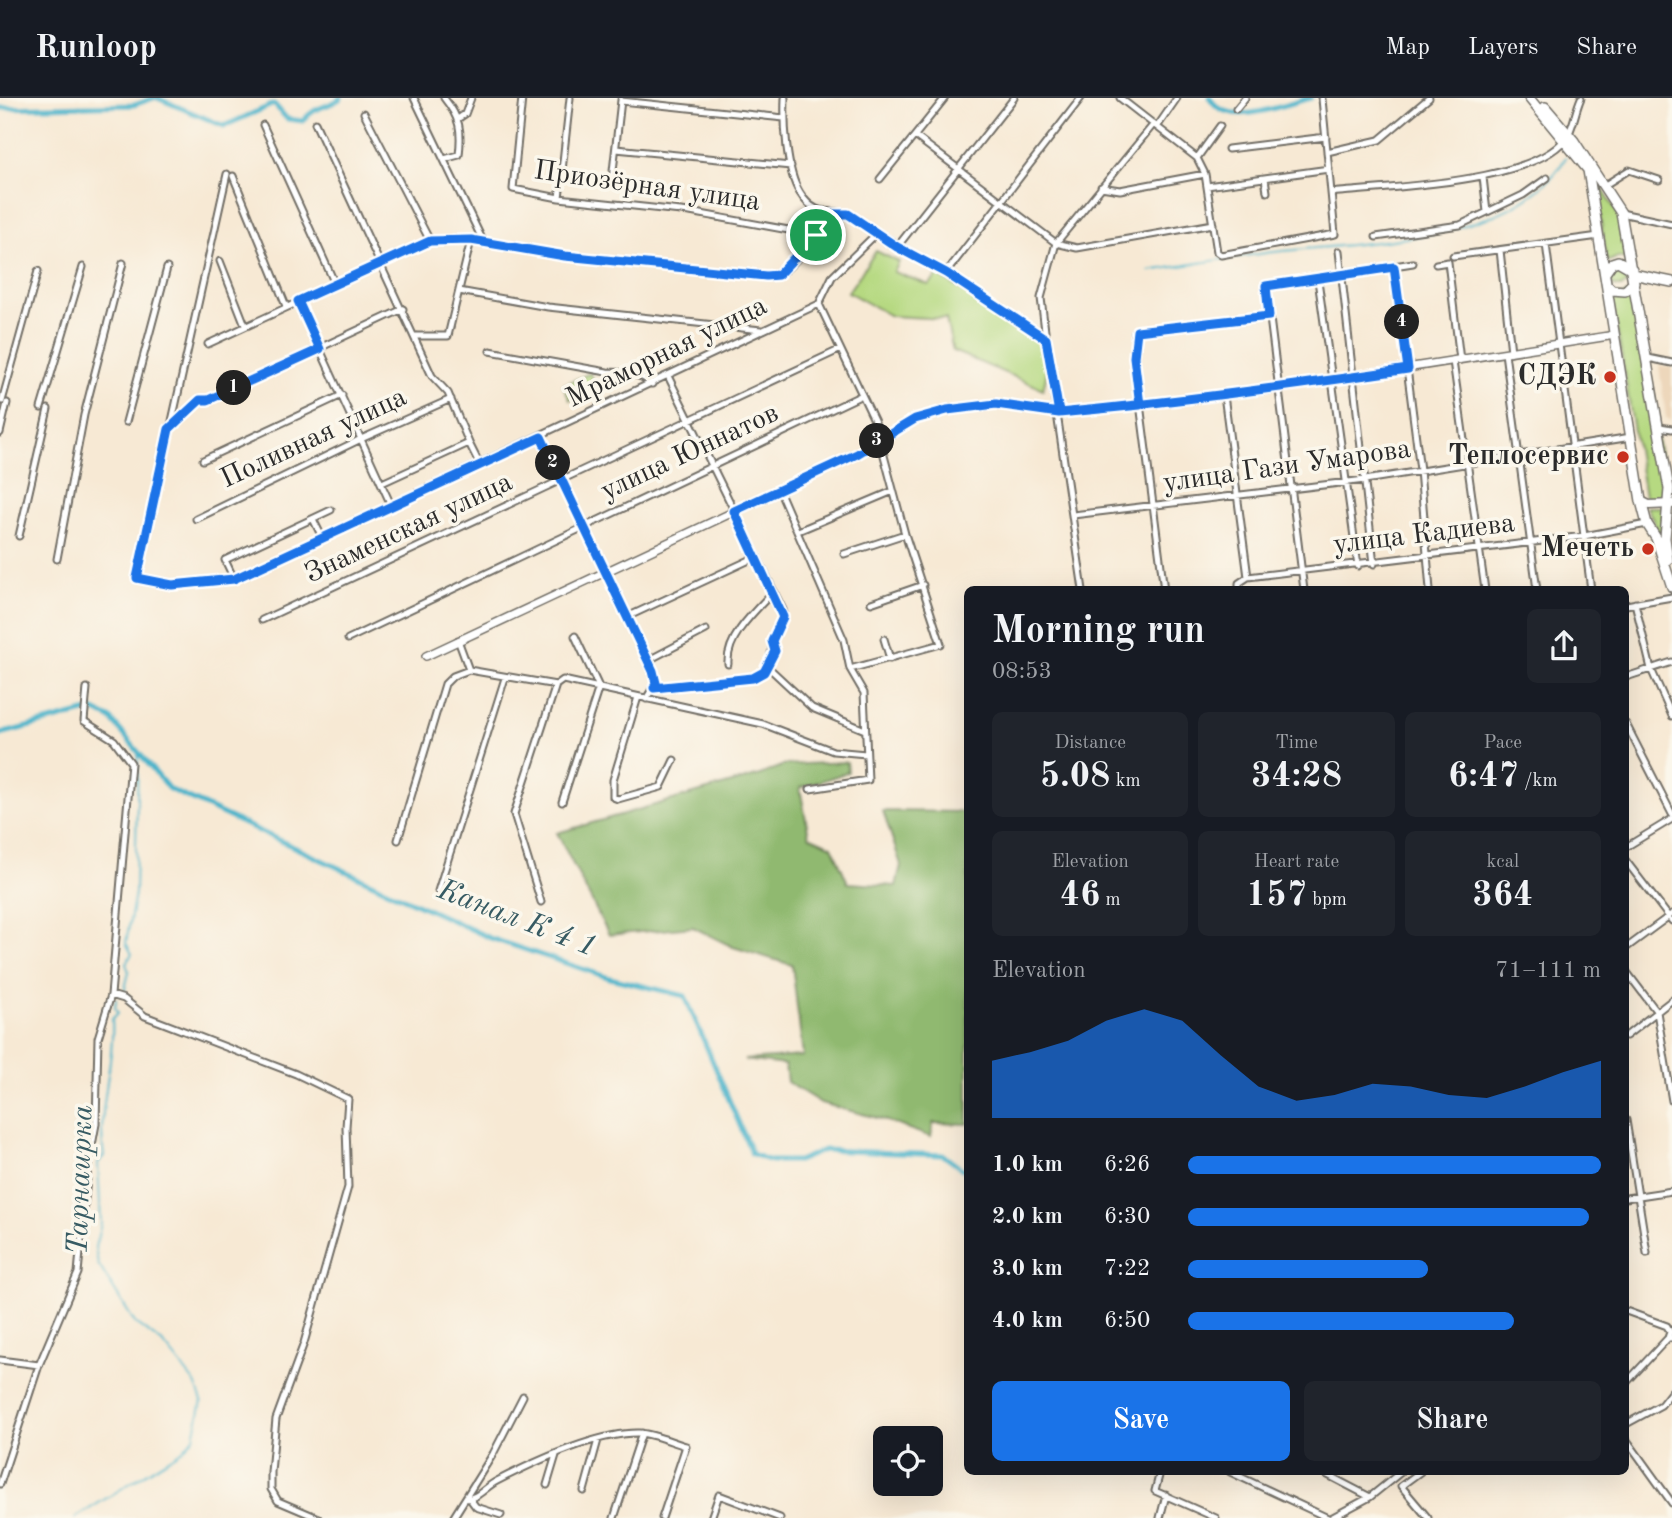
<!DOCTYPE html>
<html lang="en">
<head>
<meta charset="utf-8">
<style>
  :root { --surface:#171b24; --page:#20242c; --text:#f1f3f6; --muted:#9ea1a6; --line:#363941; --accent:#1a73e8 }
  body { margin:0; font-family:"Old Standard TT",serif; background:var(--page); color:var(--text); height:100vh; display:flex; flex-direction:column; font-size:26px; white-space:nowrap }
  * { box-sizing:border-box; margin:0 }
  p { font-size:23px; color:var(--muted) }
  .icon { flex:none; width:38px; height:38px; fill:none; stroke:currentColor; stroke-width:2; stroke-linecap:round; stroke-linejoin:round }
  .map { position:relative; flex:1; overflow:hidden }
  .sheet { position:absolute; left:964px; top:488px; width:665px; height:889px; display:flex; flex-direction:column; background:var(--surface); border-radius:10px; box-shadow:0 7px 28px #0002 }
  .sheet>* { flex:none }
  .tools { position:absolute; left:873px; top:1328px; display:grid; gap:14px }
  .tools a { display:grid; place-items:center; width:70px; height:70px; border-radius:10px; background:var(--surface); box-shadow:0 7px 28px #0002; font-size:35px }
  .pin { position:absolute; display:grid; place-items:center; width:60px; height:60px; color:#fff; margin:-30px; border:4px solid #fff; border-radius:50%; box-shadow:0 2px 7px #0007 }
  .km { position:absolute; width:35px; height:35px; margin:-18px; border-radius:50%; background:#222; color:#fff; font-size:19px; line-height:35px; text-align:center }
  .round { display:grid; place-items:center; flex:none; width:74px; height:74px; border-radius:10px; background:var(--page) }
  .head { display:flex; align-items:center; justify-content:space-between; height:119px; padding:0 28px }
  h1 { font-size:38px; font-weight:600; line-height:52px }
  .stats { display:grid; grid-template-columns:repeat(3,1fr); gap:10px; height:119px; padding:7px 28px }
  .stats div { display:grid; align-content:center; border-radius:10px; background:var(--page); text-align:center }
  .stats b { font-size:35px; font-weight:600 }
  .stats small { font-size:19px; font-weight:400 }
  .stats p { font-size:19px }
  .chart { height:196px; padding:14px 28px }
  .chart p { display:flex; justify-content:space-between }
  .chart svg { width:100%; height:126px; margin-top:7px; fill:var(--accent); opacity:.7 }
  .cta { display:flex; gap:14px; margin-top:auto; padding:14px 28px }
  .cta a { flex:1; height:80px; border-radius:10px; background:var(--accent); color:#fff; font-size:28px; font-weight:600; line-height:80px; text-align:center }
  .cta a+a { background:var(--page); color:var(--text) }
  ul { padding:0 28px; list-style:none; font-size:23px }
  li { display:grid; grid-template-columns:112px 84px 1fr; align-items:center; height:52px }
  li i { height:18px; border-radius:9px; background:var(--accent) }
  header { display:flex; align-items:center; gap:42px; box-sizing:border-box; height:98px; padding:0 35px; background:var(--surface); border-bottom:2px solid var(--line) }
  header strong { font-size:33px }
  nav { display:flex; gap:38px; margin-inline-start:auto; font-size:24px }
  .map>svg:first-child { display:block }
</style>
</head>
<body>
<header>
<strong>Runloop</strong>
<nav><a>Map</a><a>Layers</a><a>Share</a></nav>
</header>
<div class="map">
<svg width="1672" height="1420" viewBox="0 0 1672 1420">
  <rect width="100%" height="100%" fill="#fbf7ec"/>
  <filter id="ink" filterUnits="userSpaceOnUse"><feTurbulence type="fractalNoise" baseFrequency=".0143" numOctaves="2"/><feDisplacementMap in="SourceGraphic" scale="14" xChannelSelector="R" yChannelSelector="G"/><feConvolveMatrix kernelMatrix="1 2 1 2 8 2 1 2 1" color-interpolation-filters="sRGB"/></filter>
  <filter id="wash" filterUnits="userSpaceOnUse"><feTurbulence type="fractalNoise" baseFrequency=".00686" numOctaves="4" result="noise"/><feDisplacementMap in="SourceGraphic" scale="28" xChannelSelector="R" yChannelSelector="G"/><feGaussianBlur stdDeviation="1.57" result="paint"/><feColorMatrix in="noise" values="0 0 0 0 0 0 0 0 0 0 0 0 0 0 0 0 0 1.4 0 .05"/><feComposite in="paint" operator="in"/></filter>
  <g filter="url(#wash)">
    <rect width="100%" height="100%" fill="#f7e9d4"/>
    <!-- built -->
    <path fill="#edd7bb" d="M1659,267L1672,270V322L1666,320Z"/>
    <!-- green -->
    <path fill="#b6d981" stroke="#708256" stroke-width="2" d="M1601,89L1619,117L1627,161L1618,159L1607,164L1596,91Z
      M876,153L899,164L894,174L929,187L938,177L1037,240C1049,259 1049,270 1043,291L953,253L946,221L891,218L848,194Z
      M1609 179a10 10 0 1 1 20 0a10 10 0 1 1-20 0Z
      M1633,191L1666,396L1663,401L1649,404L1645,399L1611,195L1623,198Z
      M590,275L597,290L570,302L563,287Z
      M1647,409H1664L1660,438Z"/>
    <!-- forest -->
    <path fill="#90b96f" stroke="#5e724d" stroke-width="2" d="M847,664L848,674L800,690L809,738L832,748L848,785L896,788L901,767L883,713L968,714V1026L933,1025L931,1039L881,1021L821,1005L787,984L785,967L744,962L803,958L792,867L733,849L693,829L609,837L557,735L760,677L784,667Z"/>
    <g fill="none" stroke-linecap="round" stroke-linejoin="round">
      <!-- stream -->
      <path stroke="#4cb4ca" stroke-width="2" d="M1149,173C1188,167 1227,160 1266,155C1352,144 1519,146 1566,59
        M119,897L124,895L129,874L126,865L132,856L126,845L135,795L138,656
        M75,1420L183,1352L194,1339L202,1303L195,1285L164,1246L135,1225L98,1166L95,1149L101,1126L98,1065L104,1058C96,1013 115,966 112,921L118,915L115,910L116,901"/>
      <!-- canal -->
      <path stroke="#4cb4ca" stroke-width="5" d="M157,0L224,28L274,6L287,21L303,23C315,7 328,10 341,0
        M1210,0C1228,32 1284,6 1311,0
        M0,10L134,7L154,0
        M0,636L92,612L110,620L169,691L490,840L610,880L685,898L752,1056L771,1063H798L824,1052L943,1057L962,1071H968"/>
    </g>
  </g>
  <g filter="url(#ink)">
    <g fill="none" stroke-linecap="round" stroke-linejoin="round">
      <!-- minor casing -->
      <g stroke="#726e66" stroke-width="9">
        <path id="minor" d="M414,0L483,143
          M444,0C460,20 462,32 459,57L444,61
          M522,0L513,91L559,100L690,114L816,137
          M785,0C784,25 786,73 800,95C817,123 834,108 850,118C916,158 982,198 1046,241L1083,492
          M1120,0L1197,60L1205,76L1217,154L1221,157L1335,136L1322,1
          M621,3L784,20
          M1236,11L1245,0
          M364,15L430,143
          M459,20L465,16L471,0
          M315,25L432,278L448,295L469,345
          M263,27L335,186
          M1157,29L1177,0
          M915,38L1056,145L1077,150L1213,126
          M616,51L791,68
          M1228,51L1326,39
          M1327,54L1379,42L1429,0
          M1197,60L1220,28
          M227,76L137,480L172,487L234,481L819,206L832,179L876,136
          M233,78L286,208
          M1483,79L1487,114
          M1265,80L1267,94
          M880,81L945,0
          M612,82L621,2
          M1605,87L1629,72L1659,82
          M1207,88L1329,71
          M1101,89L1120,92L1205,76
          M1331,95C1384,89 1543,86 1569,35C1574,25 1576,11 1581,0
          M559,100L570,0
          M1621,115L1672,126
          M1376,139L1460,127L1523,97L1547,80
          M1546,146L1591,492
          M897,149L1014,0
          M1500,152L1511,254
          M1339,153L1374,466
          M1453,158L1599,138
          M220,163L245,227
          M1436,166L1448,164L1460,262
          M1394,168L1420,372L1430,492
          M946,175L1081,0
          M1318,182L1358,468
          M459,193L548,209L761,232
          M298,203L391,407
          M819,206L875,324L905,436L941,546L850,571
          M415,238H448L471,142
          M1046,241L1041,200L1056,145L1153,27
          M208,246L430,143L471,142L565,158L767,178C770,178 774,178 778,177C788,173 833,124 835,115
          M490,253L607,274C622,274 640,274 652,286
          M1505,255L1537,492
          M1648,260L1672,265
          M1453,263L1485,492
          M668,278L783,512C784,523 777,529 774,540C770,551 774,555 767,568L812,610L865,632
          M1224,297L1248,479L1239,485V492
          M2,303L38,173
          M41,310L83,169
          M126,324L167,170
          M1660,329L1672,331
          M169,331L200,302H208L403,211
          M0,335L7,305
          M541,339L653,573L656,585L646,601
          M203,362L342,297
          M382,385L469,345L480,367
          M779,392L844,542L850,571L864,595L868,682L810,691
          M1073,417L1365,382L1631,339
          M196,421L361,341L451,301
          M313,421L322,439
          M798,433L893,393
          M19,438L48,311
          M844,456L905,436
          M57,461L84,317L123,165
          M1248,479L1584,438L1647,426
          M234,481L225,462L331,412
          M1164,492L1134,259L1135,234L1269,218
          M1304,492L1266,188L1413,165
          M871,505L923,487
          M1635,505L1651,571L1672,618
          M1626,507L1672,499
          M627,519L756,459
          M262,522L839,252
          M348,541L860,298
          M884,541L890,561
          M458,542L469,572L556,587L563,582L763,626L833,653L866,656
          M647,563L706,532
          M728,566C726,539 755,513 773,494
          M1626,579L1672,564
          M654,590L753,580L764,574L767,568
          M638,599L613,682V699L618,701L661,689L674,662
          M1626,626L1672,716
          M562,704L599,589L575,538
          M398,742L445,586L453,578L469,572
          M1626,749L1672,721
          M1626,763L1672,823
          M438,793L505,580
          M541,804L514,716L556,587
          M1626,850L1672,816
          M1626,873L1657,914L1672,1003
          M111,897L124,901L145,918L296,976L348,1001L346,1029L348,1089L304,1245L276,1321L271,1374V1391L278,1403L318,1420
          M1626,938L1672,902
          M1626,1022L1647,1155
          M1626,1100L1672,1093
          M1626,1213L1667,1228L1670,1234L1668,1240H1672
          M0,1262L39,1267
          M1626,1285L1668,1240
          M1626,1326L1661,1307L1672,1293
          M1626,1341L1672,1405
          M1160,1374L1155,1393L1216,1420
          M1230,1374L1328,1420
          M1322,1374L1370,1399
          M1420,1374L1401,1388L1428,1420
          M0,1386L39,1267L78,1175L88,1069L96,1026L98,940L111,897L131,665L114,642L84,623L87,590
          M547,1387L556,1357
          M584,1393L598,1342
          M465,1401C478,1401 485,1389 497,1383C534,1364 597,1334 639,1335C654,1336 672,1344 686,1348L662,1420
          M470,1401L476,1409L501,1417
          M453,1420L493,1356L523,1298
          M614,1420L642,1335
          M711,1420L719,1397L780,1420
          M1160,1420L1166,1397
          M1331,1420L1370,1399L1401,1374"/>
      </g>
      <!-- tertiary casing -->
      <g stroke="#726e66" stroke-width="10">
        <path id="tertiary" d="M426,558L857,356L916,321L947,312L996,306L1059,315L1141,307L1280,290L1615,237"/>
      </g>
      <!-- secondary casing -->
      <g stroke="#726e66" stroke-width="11">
        <path id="secondary" d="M1641,403L1649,407L1672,406"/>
      </g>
      <!-- primary casing -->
      <g stroke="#726e66" stroke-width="12">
        <path id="primary" d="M1529,0L1588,72L1641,403L1647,426L1656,440L1672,489
          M1545,9L1574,43L1621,115L1669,391L1665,440L1668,462
          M1605,175L1612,165L1618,163L1632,171
          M1633,176L1672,184
          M1607,187L1612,192L1625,193L1634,184"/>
      </g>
      <!-- minor -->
      <use href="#minor" stroke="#fff" stroke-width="5"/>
      <!-- tertiary -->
      <use href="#tertiary" stroke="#fff" stroke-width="7"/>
      <!-- secondary -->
      <use href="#secondary" stroke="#fff" stroke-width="8"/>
      <!-- primary -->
      <use href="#primary" stroke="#fff" stroke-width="9"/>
    </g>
  </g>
  <g fill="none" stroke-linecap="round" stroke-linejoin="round" filter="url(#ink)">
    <!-- route casing -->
    <g stroke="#fff" stroke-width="14">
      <path id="route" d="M816,137L778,177L766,178L565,158L471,142L430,143L298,203L320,251L208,302H200L169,331L137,480L172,487L234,481L541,339L653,573L656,585L654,590L753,580L764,574L775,553L772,543L783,519L734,413L857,356L915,321L947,312L996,306L1059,315L1140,307L1134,259L1137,233L1269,218L1266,188L1394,169L1408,271C1292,288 1176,304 1059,315L1046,241L946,175L897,149L848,116H835L825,133L816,137"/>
    </g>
    <!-- route -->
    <use href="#route" stroke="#1a73e8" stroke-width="9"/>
  </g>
  <!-- markers -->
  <g fill="#c8321e" stroke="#fbf7ec" stroke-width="2.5">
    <circle cx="1610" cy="279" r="7"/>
    <circle cx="1623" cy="359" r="7"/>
    <circle cx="1648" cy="451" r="7"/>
  </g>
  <g text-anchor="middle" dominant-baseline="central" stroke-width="7" stroke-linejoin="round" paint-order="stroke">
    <!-- street labels -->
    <g font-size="28" fill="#2b2b2b" stroke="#fbf7ec">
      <text transform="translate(647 89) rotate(8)">Приозёрная улица</text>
      <text transform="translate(667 255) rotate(-26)">Мраморная улица</text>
      <text transform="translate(314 341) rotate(-25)">Поливная улица</text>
      <text transform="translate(690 355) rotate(-25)">улица Юннатов</text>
      <text transform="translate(1287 369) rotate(-8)">улица Гази Умарова</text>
      <text transform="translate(409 431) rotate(-25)">Знаменская улица</text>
      <text transform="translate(1424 437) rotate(-7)">улица Кадиева</text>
    </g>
    <!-- poi labels -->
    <g font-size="28" font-weight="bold" fill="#2b2b2b" stroke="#fbf7ec" text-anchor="end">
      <text x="1596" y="279">СДЭК</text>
      <text x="1609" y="359">Теплосервис</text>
      <text x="1634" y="451">Мечеть</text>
    </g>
    <!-- water labels -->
    <g font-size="30" font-style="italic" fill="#375b63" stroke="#fbf7ec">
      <text transform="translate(517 821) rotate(21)">Канал К 4 1</text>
      <text transform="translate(81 1082) rotate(-88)">Тарнаирка</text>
    </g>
  </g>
</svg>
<div class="tools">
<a><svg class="icon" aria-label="locate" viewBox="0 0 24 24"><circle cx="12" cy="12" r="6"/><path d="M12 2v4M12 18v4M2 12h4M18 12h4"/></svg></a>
</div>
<div class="pin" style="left:816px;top:137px;background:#1e9e55"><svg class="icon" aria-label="arrive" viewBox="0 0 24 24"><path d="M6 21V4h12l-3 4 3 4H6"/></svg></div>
<b class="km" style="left:234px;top:290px">1</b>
<b class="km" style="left:553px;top:365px">2</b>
<b class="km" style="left:877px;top:343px">3</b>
<b class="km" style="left:1402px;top:224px">4</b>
<section class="sheet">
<div class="head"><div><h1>Morning run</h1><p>08:53</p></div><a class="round"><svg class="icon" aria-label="share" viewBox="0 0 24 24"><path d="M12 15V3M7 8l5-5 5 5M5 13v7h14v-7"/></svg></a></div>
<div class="stats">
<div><p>Distance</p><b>5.08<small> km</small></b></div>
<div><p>Time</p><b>34:28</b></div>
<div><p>Pace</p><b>6:47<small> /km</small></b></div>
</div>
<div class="stats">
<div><p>Elevation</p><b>46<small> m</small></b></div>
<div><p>Heart rate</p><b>157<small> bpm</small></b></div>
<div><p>kcal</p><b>364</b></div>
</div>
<div class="chart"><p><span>Elevation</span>71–111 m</p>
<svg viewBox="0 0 160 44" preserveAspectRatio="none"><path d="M0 44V24L10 21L20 17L30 10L40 6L50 10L60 22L70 33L80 38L90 36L100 32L110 33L120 36L130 37L140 33L150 28L160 24V44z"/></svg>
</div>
<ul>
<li><b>1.0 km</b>6:26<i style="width:100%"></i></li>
<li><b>2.0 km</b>6:30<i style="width:97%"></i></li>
<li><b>3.0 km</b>7:22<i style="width:58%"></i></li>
<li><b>4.0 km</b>6:50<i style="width:79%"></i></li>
</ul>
<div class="cta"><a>Save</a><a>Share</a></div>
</section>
</div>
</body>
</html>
